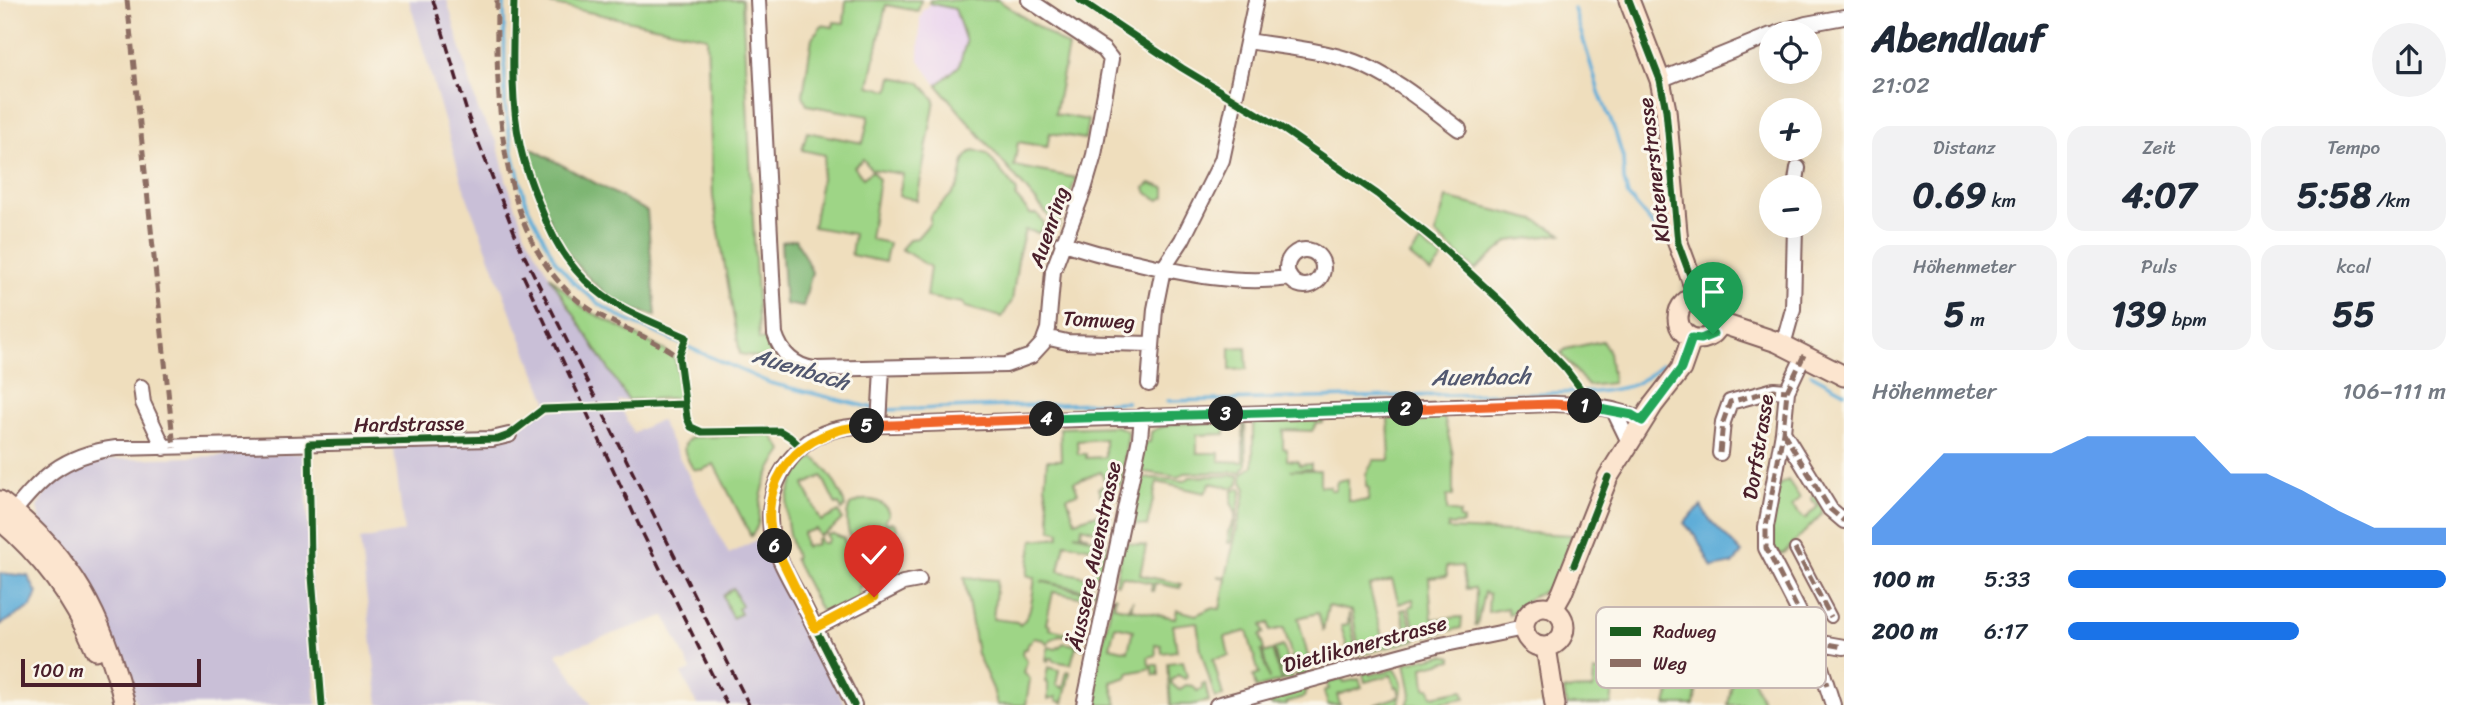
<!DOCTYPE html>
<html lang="de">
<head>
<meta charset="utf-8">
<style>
  :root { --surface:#fff; --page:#f2f2f3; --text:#1f2937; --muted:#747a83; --accent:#1a73e8 }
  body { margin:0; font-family:Sriracha,sans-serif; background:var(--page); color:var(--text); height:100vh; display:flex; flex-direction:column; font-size:26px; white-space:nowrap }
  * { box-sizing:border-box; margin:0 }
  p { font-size:23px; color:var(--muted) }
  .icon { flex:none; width:38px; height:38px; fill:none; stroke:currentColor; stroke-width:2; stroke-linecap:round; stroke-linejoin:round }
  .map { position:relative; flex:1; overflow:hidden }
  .panel { display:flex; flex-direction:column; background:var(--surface); width:630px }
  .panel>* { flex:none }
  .fabs { position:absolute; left:1759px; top:21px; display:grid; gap:14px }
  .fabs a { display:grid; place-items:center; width:63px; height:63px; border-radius:50%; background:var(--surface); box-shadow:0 7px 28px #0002; font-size:35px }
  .scale { position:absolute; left:21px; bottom:18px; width:180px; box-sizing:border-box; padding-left:7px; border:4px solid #4a1f2b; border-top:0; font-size:19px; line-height:24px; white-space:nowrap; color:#4a1f2b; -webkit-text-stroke:5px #fbf7ec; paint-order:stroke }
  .pin { position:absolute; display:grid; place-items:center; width:60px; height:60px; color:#fff; margin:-72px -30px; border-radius:50% 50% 50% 0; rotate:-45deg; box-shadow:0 0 7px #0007 }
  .pin .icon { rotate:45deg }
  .km { position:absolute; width:35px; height:35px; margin:-18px; border-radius:50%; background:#222; color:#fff; font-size:19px; line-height:35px; text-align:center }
  .round { display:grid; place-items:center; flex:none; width:74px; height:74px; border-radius:37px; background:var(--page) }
  .head { display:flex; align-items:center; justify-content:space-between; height:119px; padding:0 28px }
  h1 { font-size:38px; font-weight:700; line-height:52px }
  .metrics { display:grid; grid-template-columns:repeat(3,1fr); gap:10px; height:119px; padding:7px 28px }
  .metrics div { display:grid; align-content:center; border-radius:18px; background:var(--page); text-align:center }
  .metrics b { font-size:35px; font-weight:700 }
  .metrics small { font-size:19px; font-weight:400 }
  .metrics p { font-size:19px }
  .chart { height:196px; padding:14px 28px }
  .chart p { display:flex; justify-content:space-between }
  .chart svg { width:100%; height:126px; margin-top:7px; fill:var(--accent); opacity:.7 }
  ul { padding:0 28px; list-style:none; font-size:23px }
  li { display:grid; grid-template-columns:112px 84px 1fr; align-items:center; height:52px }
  li i { height:18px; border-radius:9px; background:var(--accent) }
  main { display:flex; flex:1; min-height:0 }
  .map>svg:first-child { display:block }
</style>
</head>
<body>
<main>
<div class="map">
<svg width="1844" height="705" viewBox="0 0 1844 705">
  <rect width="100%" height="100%" fill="#fbf7ec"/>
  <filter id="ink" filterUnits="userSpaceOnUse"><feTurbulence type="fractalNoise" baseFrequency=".0143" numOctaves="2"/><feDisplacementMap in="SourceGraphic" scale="14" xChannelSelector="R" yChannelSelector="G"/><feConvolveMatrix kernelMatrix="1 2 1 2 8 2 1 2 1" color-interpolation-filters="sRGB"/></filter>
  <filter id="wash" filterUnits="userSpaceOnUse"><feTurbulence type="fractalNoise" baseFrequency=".00686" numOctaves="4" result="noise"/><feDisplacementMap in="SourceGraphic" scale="28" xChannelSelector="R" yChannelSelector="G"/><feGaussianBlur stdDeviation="1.57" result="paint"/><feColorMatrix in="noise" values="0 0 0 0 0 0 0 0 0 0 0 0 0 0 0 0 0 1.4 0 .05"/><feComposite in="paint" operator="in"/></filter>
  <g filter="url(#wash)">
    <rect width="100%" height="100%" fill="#efdebd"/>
    <!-- built -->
    <path fill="#e9d2ee" d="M929,3L955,9L966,41L959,66L937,85L919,60L920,19L923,10L928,7Z"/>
    <!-- industrial -->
    <path fill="#c9bfd7" d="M409,0H447L479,113L497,142L506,179L525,233L563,299L628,400L618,401L633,433L660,420L729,554L762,537L845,705H697L682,674L691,670L665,616L556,653L592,705H379L360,540L404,532L393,442L513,432L540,410L568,408L565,403H548L513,318L465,192Z
      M305,453L316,705H137L105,621L41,525L37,507L52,483L73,468L100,460Z"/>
    <!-- green -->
    <path fill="#9ed586" stroke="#747a58" stroke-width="2" fill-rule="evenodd" d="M531,0H742L759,339L770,340L774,360L740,354L713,197L707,37Z
      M846,0H921L918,11L886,5L869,86L889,90L892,77L920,82L935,100L917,200L899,196L903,174L871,169L863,159L854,167L863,178L872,171L879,179L870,239L889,243L885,262L851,255L854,234L813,227L825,155L802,150L807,132L863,143L869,116L807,105L803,95L812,38L822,25L833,27L834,22L844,23Z
      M930,0H998L1068,47L1055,114L1088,120L1085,139L1050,133L1047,147L1018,142L1014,166L1076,178L1058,227L937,85L959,66L966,42L955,9L929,3Z
      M974,150L987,154L1017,191L1016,197L1030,214H1037L1044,223L1040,233L1025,230L1019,253L1012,301L1002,317L965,307L963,303L926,297L930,267L901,249L910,239L917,238L930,223V216C938,207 952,196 958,186C964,173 959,158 974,150Z
      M1150,183L1165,188V197L1159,200L1147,193L1145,188Z
      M1446,198L1535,220L1562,234L1509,241L1475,270L1435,234Z
      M1421,242L1442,259L1431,273L1410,256Z
      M549,275L583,308L666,351L676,360L680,392L677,398L628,400Z
      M1602,341L1609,352L1613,383L1588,386L1561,353L1566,349Z
      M1246,347L1247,369L1230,370V348Z
      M1444,417L1453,455V496H1447V511L1460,513L1459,519L1463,520V524L1448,525V529L1572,535L1559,572L1549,588L1529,599L1509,615L1507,608L1488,612L1489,594L1484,592L1477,625H1475L1476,591L1474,588L1466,589L1462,566L1446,567L1447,576L1429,578L1432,619L1462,617L1461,628L1417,638L1409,607L1414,605L1413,599L1399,604L1392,580L1369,586L1383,640L1407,634L1401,610L1406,609L1415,640L1360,655L1352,611L1328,606L1323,631L1318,613L1298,618L1311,668L1306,675L1297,677L1284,628L1270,631L1269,623L1262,625L1264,633L1260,635L1264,650L1261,651L1269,679L1263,653L1272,650L1281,681L1256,688L1253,676L1259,674L1247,631L1225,637L1229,656L1213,659L1223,696L1215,698L1201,651L1197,622L1173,625L1177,651L1162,653L1161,645L1155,644L1156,655L1148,657L1149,665H1158L1159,675H1154L1152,668L1128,673V677L1111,682L1117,705H1090L1113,596L1116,597L1114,606L1129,609L1133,600L1131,609L1175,618L1177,610L1196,615L1211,608L1220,609L1226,579L1217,576L1226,577L1246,489L1242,482V474L1253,466V424L1260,421L1323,420V423L1316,424L1312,431L1283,430V448L1287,449V460L1298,461L1299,465L1311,464V469L1290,470H1320V486H1330V490H1335L1337,481L1348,479V501H1368L1369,488L1366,487V474L1374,460H1390L1388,418ZM1115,626L1133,630L1128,651L1110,647Z
      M1243,422L1245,423L1246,466L1241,472L1184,473L1179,477L1137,471L1144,443L1150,442L1151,432C1170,419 1202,424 1225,423V434L1197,435V453H1219V461L1243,462Z
      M1116,426L1126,430L1128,435L1121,485L1100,495L1098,488L1106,485L1101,472L1074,482L1078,493L1067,497L1075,521L1110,510L1108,527H1103L1100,532L1082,527L1081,533L1088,536L1074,534L1098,540L1099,538L1106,539L1107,552L1102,578L1093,575L1098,549L1065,543L1059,571L1092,578L1090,587L1099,590V593L1041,581L1091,594L1089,612L1083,610L1085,598L1053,592L1046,624L1050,625L1049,629L1085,636L1059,635L1049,641L1048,645L1044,640L1034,638L1028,644L1027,649H1023L1022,654L1027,661L1024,673L1030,679L1026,705H997L993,689L977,654L964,577L997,580L993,619L1017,622L1020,625C1033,614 1032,594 1035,578L1027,575L1033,540L1059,537L1060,532L1052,530L1045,485L1047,460H1061L1060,428ZM1105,439V457L1086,458V454H1078L1077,441Z
      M772,435L783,451C772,465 764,480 761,498C758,514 762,524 751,536L714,464L702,470L693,469C687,458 677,444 693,437Z
      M813,457C825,464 843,494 845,507L842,510L839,504L836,505L822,476L804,485L821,521L839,512L842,519L831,530L819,536L816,529L803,533L805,547L817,544L816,540L819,538L821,543H826L829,539L826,535L833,534L843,538L854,560L853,564L846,568L848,572L855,567L865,584L858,588L860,597L824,617L794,559L796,557C782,520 780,486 813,457Z
      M1239,475V483L1234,488L1210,483L1205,493L1157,482L1147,526L1128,523L1137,479L1154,478L1185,481L1190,477Z
      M1788,480L1800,498L1792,506L1805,519L1818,506L1811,499L1814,492L1822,508V514L1784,553L1778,554L1774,551L1771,529L1779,485Z
      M1240,488L1242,489L1231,543H1228V532L1235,519V510L1231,503L1233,491Z
      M862,500C874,499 886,502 889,515L885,520L887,524L892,522L896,525L899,558L887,552L867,560L872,568L885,561L892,566L889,572L872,580C860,559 839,529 850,505Z
      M1124,542L1146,546L1140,575L1181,584L1180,588L1155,583L1153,591H1151L1152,583L1121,576L1118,584L1115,583Z
      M733,588L741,606L738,608L741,614L732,618L723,596Z
      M1717,611L1728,633L1732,648L1698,643L1704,646L1694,705H1666C1669,690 1676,680 1675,665L1623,659L1620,629L1692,616L1689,642L1693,617Z
      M1349,613L1357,655H1355L1353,646L1348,650L1341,626L1348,624Z
      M1064,643L1084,646V649L1076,646L1071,664L1053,661V658H1049L1048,662L1046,661L1048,647L1056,649Z
      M1283,646L1292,678L1282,680L1274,649Z
      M1738,646L1764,705H1728Z
      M1444,655L1452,657V660L1423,667L1425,688H1430L1432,696L1463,690L1465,698L1425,705H1407L1411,694L1405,663Z
      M1183,661L1187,677L1185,679L1178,675L1172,680V684L1179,690L1186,685L1193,686L1197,691L1202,689V684L1205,683L1209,701L1191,705H1171L1168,663Z
      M1048,667L1059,670L1056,685L1063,688L1067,671L1070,672L1063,703L1056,700V697L1048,699V683L1045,682Z
      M1395,669C1406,687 1402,686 1399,705H1374L1400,696L1398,687H1395L1391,675L1365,682L1363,673L1369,672L1370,675Z
      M1594,672H1615L1611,705H1566L1564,690L1593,689Z
      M1343,679L1344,682L1359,679L1362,687L1337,695L1340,705H1328L1324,691L1329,689L1327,683Z
      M1308,688L1304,697L1287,702V705H1271L1269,698Z"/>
    <!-- forest -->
    <path fill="#7eb673" stroke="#646a4f" stroke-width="2" d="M525,145L647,211L656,316C644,312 631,310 620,305C613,302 608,296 603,291C558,255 538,200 525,145Z
      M796,239L812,272L803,307L785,304L781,242Z"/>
    <!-- water -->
    <path fill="#5fadd8" stroke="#546682" stroke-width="2" d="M1701,506L1708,518L1742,553L1733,564L1712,568L1696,536L1684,523Z
      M0,573L28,576L37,593L31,607L0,625Z"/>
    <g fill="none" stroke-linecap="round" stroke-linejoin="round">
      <!-- stream -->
      <path stroke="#5fadd8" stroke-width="3.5" d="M504,0L505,105L512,150L526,203L555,260L573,282L599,304L624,319L770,383L877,409
        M1574,9L1599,92L1615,131L1623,158L1624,180L1628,196L1664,238
        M1811,374L1844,392
        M1167,401L1595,392C1629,388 1637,387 1662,364
        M885,410L1127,402"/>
    </g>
  </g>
  <g filter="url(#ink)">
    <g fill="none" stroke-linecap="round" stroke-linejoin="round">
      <!-- pedestrian casing -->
      <g stroke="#84625e" stroke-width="14">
        <path id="pedestrian" d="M1795,549L1831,617"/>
      </g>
      <!-- minor casing -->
      <g stroke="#84625e" stroke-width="18">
        <path id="minor" d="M758,0L775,334C781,353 794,366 814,369L1006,365L1031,356L1043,343L1048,329L1053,271L1084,189L1094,155L1111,59L1104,50L1029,0
          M1777,33L1806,24L1844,17
          M1249,41C1283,47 1322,50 1355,62C1393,76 1427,105 1459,129
          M1660,80L1771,35
          M1795,187L1798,168
          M1062,242C1086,251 1110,257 1135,262C1185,274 1237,285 1289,278
          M1287 268a18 18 0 1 1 36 0a18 18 0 1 1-36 0Z
          M1045,337L1067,342L1151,344
          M1783,345L1793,309L1795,226
          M1804,355L1787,391L1783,432L1766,527V548L1810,633L1833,705
          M1149,384L1155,309L1163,269L1182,240L1222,160L1256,0
          M141,387L143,403L164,448
          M1614,411L1629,442
          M879,425L882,368
          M1783,432L1830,509L1844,521
          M1720,453L1723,422L1730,402L1774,390L1787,391
          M7,520C40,478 62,455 116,448L492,439L509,435
          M815,628L903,583L919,580
          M1815,647L1827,644L1844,647
          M854,705C837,671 820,638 803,604C793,584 779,563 773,541C761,495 786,444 833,430C852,425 872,425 892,425L1552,404C1581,405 1617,406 1642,421
          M1084,705L1140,438L1142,416
          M1217,705L1436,646L1524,628"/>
      </g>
      <!-- secondary casing -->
      <g stroke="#84625e" stroke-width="23">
        <path id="secondary" d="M1629,0L1660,80L1666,110L1678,243L1698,297
          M1678 318a21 21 0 1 1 42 0a21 21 0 1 1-42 0Z
          M1720,323L1777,342L1844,376
          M0,501C73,557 103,617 125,705
          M0,520C43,556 74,599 96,650
          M1524 627a20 20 0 1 1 40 0a20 20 0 1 1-40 0Z
          M1553,609L1562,593L1608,477L1653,405L1681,369L1692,338
          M1546,647L1555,705"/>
      </g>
      <!-- pedestrian -->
      <use href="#pedestrian" stroke="#fff" stroke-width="10"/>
      <!-- minor -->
      <use href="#minor" stroke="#fff" stroke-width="14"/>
      <!-- secondary -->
      <use href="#secondary" stroke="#fce5cf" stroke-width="19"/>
      <!-- rail -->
      <path stroke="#4a1f2b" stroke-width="3.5" stroke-dasharray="10 5" stroke-linecap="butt" d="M433,0L469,119L521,249L749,705
        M523,275L644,536L727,705"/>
      <!-- quiet -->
      <path stroke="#8d6e63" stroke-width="5" stroke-dasharray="10 5" stroke-linecap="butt" d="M127,0L174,448
        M497,0C496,97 497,237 581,303C611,326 649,335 679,357
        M1804,355L1787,391L1783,432L1766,527V548L1810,633L1827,685
        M1783,432L1830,509L1844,521
        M1720,453L1723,422L1730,402L1774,390L1787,391
        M1795,549L1831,617
        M1815,647L1827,644L1844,647"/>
      <!-- cycleway casing -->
      <g stroke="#fbf7ec" stroke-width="11">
        <path id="cycleway" d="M514,0C513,48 510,98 520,145C524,166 532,186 540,206C552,239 569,268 596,290C622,312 656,323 686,337L679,357L687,418L691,427L702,432L780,431L790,437L801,447C770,480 762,519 781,561L854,705
          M1080,0L1182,68L1280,127L1377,194L1433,239L1507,307L1565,368L1590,401
          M1629,0L1660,80L1666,110L1678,243L1698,297
          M1574,565L1608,477
          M322,705L311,563L309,444L498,439L509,435L543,409L684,404"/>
      </g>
      <!-- cycleway -->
      <use href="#cycleway" stroke="#1b5e20" stroke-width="7"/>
    </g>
  </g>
  <g fill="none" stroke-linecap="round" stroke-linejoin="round" filter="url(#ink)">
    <!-- split-1 casing -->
    <g stroke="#fff" stroke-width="14">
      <path id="split-1" d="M1585,406L1632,415L1642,421L1681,369L1692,338L1701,339L1713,334"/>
    </g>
    <!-- split-2 casing -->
    <g stroke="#fff" stroke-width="14">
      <path id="split-2" d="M1406,409L1552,404L1585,406"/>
    </g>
    <!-- split-3 casing -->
    <g stroke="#fff" stroke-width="14">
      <path id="split-3" d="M1226,414L1406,409"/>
    </g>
    <!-- split-4 casing -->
    <g stroke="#fff" stroke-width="14">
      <path id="split-4" d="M1047,419L1226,414"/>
    </g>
    <!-- split-5 casing -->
    <g stroke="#fff" stroke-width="14">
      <path id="split-5" d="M867,426L1047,419"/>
    </g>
    <!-- split-6 casing -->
    <g stroke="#fff" stroke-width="14">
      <path id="split-6" d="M775,546C753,480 802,428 867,426"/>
    </g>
    <!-- split-7 casing -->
    <g stroke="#fff" stroke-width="14">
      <path id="split-7" d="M775,546L815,628L874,597"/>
    </g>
    <!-- split-1 -->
    <use href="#split-1" stroke="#22a559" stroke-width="9"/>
    <!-- split-2 -->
    <use href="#split-2" stroke="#f0652b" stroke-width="9"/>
    <!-- split-3 -->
    <use href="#split-3" stroke="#22a559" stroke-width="9"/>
    <!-- split-4 -->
    <use href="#split-4" stroke="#22a559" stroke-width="9"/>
    <!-- split-5 -->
    <use href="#split-5" stroke="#f0652b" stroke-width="9"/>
    <!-- split-6 -->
    <use href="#split-6" stroke="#f5b400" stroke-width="9"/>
    <!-- split-7 -->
    <use href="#split-7" stroke="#f5b400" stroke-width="9"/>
  </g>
  <g text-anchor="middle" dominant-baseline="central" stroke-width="6" stroke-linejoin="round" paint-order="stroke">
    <!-- street labels -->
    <g font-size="21" fill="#4a1f2b" stroke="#fbf7ec">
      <text transform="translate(1654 170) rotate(-97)">Klotenerstrasse</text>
      <text transform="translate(1049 227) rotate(-71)">Auenring</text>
      <text transform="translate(1099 320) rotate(3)">Tomweg</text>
      <text transform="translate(409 424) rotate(-1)">Hardstrasse</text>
      <text transform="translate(1758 447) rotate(-81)">Dorfstrasse</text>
      <text transform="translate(1094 556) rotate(-78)">Äussere Auenstrasse</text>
      <text transform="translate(1365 644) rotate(-15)">Dietlikonerstrasse</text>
    </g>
    <!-- water labels -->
    <g font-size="23" font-style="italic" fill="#525870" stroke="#fbf7ec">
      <text transform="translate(801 369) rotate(17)">Auenbach</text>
      <text transform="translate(1481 377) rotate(-1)">Auenbach</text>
    </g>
  </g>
  <!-- legend -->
  <rect x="1596" y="607" width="230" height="81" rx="10" fill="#fbf7ec" stroke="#c6b6b2" stroke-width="2"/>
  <rect x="1610" y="627" width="31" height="9" fill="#1b5e20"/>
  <rect x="1610" y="659" width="31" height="8" fill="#8d6e63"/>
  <g font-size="19" fill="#4a1f2b">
    <text x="1653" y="638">Radweg</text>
    <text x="1653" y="670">Weg</text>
  </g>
</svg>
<div class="fabs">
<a><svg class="icon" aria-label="locate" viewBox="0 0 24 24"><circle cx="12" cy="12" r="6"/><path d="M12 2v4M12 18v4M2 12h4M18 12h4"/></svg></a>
<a>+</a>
<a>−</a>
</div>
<div class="scale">100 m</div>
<div class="pin" style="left:1713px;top:334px;background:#1e9e55"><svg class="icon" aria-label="arrive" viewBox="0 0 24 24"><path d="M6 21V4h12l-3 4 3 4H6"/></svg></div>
<div class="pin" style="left:874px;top:597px;background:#d93025"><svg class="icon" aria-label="check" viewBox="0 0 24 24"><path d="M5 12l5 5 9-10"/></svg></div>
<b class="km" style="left:1585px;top:406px">1</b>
<b class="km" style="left:1406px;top:409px">2</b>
<b class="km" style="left:1226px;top:414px">3</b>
<b class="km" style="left:1047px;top:419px">4</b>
<b class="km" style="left:867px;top:426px">5</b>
<b class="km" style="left:775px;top:546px">6</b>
</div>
<section class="panel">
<div class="head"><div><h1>Abendlauf</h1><p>21:02</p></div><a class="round"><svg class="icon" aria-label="share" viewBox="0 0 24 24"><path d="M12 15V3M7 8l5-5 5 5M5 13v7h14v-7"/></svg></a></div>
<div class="metrics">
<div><p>Distanz</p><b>0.69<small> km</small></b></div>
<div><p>Zeit</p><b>4:07</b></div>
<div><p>Tempo</p><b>5:58<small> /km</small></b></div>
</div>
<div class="metrics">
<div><p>Höhenmeter</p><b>5<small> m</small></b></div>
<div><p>Puls</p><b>139<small> bpm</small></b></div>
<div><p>kcal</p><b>55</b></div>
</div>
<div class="chart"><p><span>Höhenmeter</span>106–111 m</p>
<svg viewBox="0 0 160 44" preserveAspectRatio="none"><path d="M0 44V38L10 25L20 12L30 12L40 12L50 12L60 6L70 6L80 6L90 6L100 19L110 19L120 25L130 32L140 38L150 38L160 38V44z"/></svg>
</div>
<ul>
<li><b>100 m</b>5:33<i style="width:100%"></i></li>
<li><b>200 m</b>6:17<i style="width:61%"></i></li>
</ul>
</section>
</main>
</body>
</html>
